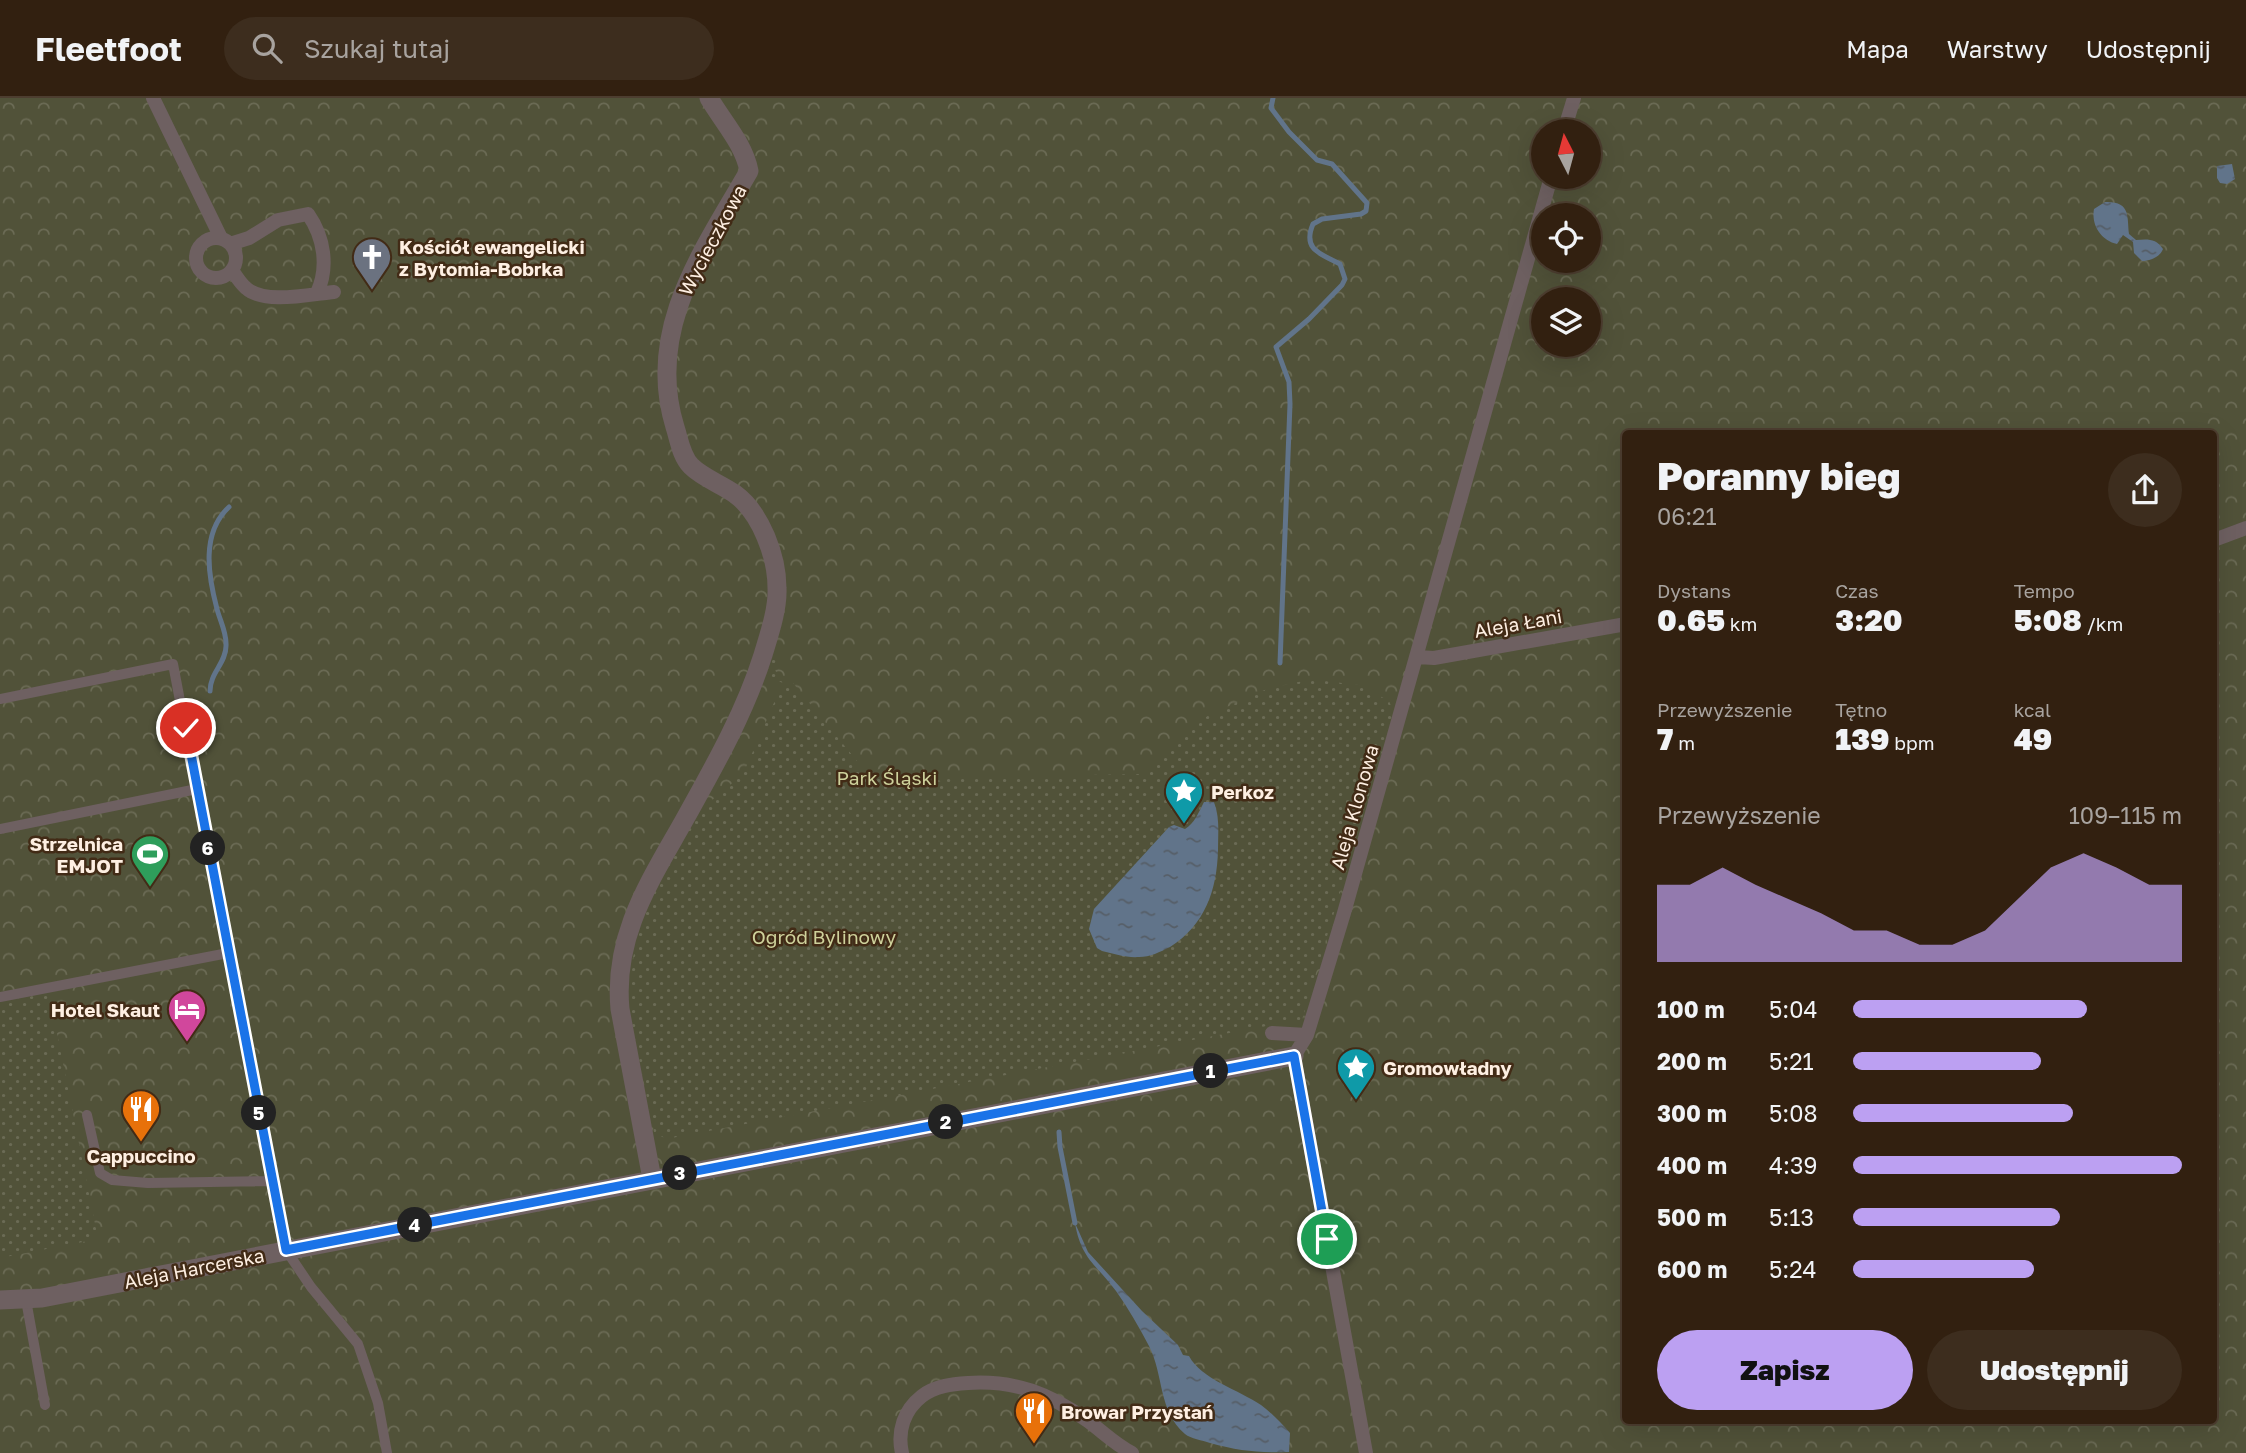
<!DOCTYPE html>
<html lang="pl">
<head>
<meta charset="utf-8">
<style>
  :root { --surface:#322010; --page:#3d2d1e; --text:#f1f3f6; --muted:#a8a39f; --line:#4d3e30; --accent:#bca0f2 }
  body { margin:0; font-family:"Golos Text",sans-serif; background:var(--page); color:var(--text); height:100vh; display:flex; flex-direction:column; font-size:26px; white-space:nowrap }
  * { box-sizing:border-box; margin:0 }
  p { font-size:23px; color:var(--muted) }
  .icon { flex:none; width:38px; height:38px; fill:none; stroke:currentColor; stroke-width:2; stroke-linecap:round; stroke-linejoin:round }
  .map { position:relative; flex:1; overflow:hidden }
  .details { position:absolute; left:1622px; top:332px; width:595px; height:994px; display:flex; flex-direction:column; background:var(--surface); border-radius:7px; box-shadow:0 7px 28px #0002,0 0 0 2px var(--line) }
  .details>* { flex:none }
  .needle { width:46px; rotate:354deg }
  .fabs { position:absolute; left:1531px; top:21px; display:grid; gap:14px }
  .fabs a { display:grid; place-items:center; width:70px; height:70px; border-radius:50%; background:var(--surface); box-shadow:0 7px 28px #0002,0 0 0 2px var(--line); font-size:35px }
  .pin { position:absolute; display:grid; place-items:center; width:60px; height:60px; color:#fff; margin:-30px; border:4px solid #fff; border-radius:50%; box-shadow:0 2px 7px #0007 }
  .km { position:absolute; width:35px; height:35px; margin:-18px; border-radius:50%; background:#222; color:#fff; font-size:19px; line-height:35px; text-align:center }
  .round { display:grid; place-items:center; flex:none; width:74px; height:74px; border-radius:37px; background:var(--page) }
  .summary { display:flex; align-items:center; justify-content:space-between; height:119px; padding:0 35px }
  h1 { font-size:38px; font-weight:800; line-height:52px }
  .metrics { display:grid; grid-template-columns:repeat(3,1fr); gap:10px; height:119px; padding:7px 35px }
  .metrics div { display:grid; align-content:center }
  .metrics b { font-size:30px; font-weight:800 }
  .metrics small { font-size:19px; font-weight:400 }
  .metrics p { font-size:19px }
  .chart { height:196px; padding:14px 35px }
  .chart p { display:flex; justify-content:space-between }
  .chart svg { width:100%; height:126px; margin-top:7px; fill:var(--accent); opacity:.7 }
  .primary-button { display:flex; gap:14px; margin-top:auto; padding:14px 35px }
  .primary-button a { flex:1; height:80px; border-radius:42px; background:var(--accent); color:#111; font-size:28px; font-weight:800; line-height:80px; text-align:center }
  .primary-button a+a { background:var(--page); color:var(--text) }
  ul { padding:0 35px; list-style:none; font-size:23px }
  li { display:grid; grid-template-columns:112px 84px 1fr; align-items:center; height:52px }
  li i { height:18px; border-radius:9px; background:var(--accent) }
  header { display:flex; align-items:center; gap:42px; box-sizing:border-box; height:98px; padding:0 35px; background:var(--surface); border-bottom:2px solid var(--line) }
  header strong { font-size:33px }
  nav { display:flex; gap:38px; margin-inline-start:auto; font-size:24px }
  .search { width:490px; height:63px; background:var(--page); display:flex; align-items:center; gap:18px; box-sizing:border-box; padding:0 24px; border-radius:38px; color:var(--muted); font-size:26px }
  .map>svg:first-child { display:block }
</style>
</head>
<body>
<header>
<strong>Fleetfoot</strong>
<div class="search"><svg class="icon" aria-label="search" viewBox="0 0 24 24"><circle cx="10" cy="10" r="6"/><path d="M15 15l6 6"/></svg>Szukaj tutaj</div>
<nav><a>Mapa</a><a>Warstwy</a><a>Udostępnij</a></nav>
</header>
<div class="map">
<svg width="2246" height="1355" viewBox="0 0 2246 1355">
  <defs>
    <pattern id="park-crowns" width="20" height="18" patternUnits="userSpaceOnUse" patternTransform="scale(1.75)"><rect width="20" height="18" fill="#515239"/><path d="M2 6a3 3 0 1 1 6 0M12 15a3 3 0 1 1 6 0" fill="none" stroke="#6b6b55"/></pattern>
    <pattern id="garden-dots" width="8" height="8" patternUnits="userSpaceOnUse" patternTransform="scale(1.75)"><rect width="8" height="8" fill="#515239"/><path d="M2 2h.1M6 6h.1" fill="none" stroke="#6b6b55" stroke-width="1.8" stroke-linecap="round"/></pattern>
    <pattern id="water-ripples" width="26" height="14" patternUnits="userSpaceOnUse" patternTransform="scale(1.75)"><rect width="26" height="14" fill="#61748a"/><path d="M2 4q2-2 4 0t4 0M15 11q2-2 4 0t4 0" fill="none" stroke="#565e67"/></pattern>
  </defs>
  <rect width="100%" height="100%" fill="#422b16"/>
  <!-- park -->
  <path fill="url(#park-crowns)" fill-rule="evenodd" d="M0,0H2246V1355H0ZM1544,33H1589V79H1544ZM1544,117H1589V163H1544ZM1544,201H1589V247H1544ZM1626,336H2214V1323H1626Z"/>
  <!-- garden -->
  <path fill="url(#garden-dots)" fill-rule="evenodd" d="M770,554L779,566L774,571L783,583L788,579L866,674L885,670L905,679L922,692L949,679L1146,676L1183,634L1209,617L1267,591L1303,583H1325L1359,587L1389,603L1394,615L1301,925L1277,926L666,1041L654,1034L628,907L636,838L653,796L699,713L743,676L783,585L764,577ZM1204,704L1219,717L1217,775L1118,857L1102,853L1097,849L1094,811L1169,729L1174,727L1185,731C1194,726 1199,714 1204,704Z
    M49,895L98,1141L0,1160V904Z"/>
  <!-- water -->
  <path fill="url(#water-ripples)" d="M2232,66L2235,81L2227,86L2220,85L2217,80V68Z
    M2105,104C2131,103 2127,119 2129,136L2136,142C2147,141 2156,140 2163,151C2160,159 2150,163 2142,163L2134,155L2133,144L2123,137L2117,146C2101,142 2091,127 2094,111Z
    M1204,704H1214C1220,720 1218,735 1218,752C1217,792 1205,827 1170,849C1160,854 1150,859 1139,859C1127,860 1114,856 1102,853L1097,850L1089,831L1094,811L1169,729L1174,727L1185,731C1194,726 1199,714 1204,704Z
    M1075,1125L1088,1154L1142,1213L1178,1247L1183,1257L1189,1258C1201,1281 1239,1292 1261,1307C1272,1315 1281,1325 1290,1335L1289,1354C1259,1355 1239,1353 1210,1345C1202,1342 1191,1341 1185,1336C1158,1313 1164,1277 1149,1248C1139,1229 1128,1210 1116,1193C1096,1166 1081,1161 1075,1125Z"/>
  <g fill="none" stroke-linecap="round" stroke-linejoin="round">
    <!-- stream -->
    <path stroke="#61748a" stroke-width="5" d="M1273,0L1271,10L1289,34L1317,62L1332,66L1367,105L1366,113L1361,116L1322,121L1313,126C1302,152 1321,156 1340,166L1345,181L1342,187L1309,221L1276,249L1289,284L1290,306L1280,565
      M210,593C210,575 226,565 226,548C227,535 220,523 217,511C208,477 201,435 229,409
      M1059,1034L1060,1049L1075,1125"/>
    <!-- service -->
    <path stroke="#6e6061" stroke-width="10" d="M0,601L173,566L283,1144L286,1152L311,1189L358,1246L378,1305L387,1355
      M0,731L197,691
      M0,899L228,855
      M87,1017L100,1075L112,1082L148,1085L273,1083
      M26,1202L45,1307"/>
    <!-- pedestrian -->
    <path stroke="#6e6061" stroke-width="14" d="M153,0L221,140
      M1564,33L1574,0
      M196 160a20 20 0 1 1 40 0a20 20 0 1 1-40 0Z
      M230,146L249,140L278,122L308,116C324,139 329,169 317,195
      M232,172C236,178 240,185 246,190C264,207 311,196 334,194
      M2214,442L2246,430
      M1417,559L1434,560L1626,526
      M1272,935L1307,937
      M902,1355C897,1333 904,1312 922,1298C935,1288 952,1286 968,1285C1016,1282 1050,1296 1088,1323C1103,1334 1116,1347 1132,1355
      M1366,1355L1294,958L1307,937L1344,815L1551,79"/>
    <!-- minor -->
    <path stroke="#6e6061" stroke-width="19" d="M652,1081L620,911C613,836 651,782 686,719C715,667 745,614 763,557C769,537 778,511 777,490C777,459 761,415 735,396C721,386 703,380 691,368C681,358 679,341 675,329C645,232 703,153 749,73C744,46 723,24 709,0
      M0,1202L42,1200L1294,958"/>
  </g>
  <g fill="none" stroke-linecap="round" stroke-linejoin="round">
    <!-- route casing -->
    <g stroke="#fff" stroke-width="14">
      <path id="route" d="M186,630L286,1152L1294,958L1327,1141"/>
    </g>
    <!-- route -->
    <use href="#route" stroke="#1a73e8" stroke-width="9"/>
  </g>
  <!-- icons -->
  <defs>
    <g id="church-pin" transform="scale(2.0125)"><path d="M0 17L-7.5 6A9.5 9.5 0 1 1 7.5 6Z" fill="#6b7280" stroke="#422b16"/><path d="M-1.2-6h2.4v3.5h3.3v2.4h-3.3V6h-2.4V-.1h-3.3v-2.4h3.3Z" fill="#fff"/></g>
    <g id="sight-pin" transform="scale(2.0125)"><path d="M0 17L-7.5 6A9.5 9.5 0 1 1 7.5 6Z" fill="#0f9aa8" stroke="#422b16"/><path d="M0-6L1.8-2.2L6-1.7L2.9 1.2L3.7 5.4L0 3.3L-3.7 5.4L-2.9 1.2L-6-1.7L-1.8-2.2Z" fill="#fff"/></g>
    <g id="stadium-pin" transform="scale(2.0125)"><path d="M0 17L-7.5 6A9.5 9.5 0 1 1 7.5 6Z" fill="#2e9e5b" stroke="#422b16"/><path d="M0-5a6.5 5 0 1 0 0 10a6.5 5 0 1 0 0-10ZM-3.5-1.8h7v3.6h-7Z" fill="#fff"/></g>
    <g id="hotel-pin" transform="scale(2.0125)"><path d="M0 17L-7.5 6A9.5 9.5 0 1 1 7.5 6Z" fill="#d1479c" stroke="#422b16"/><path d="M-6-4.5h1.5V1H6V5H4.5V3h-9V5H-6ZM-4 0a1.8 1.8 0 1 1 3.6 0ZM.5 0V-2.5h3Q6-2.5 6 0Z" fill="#fff"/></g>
    <g id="restaurant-pin" transform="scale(2.0125)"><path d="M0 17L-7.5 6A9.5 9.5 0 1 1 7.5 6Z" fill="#e8710a" stroke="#422b16"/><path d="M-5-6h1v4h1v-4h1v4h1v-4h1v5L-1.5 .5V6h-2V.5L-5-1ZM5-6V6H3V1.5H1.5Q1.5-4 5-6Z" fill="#fff"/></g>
  </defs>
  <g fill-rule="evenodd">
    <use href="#church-pin" x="372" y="159"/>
    <use href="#sight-pin" x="1184" y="693"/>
    <use href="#stadium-pin" x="150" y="756"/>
    <use href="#hotel-pin" x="187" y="911"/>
    <use href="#sight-pin" x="1356" y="969"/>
    <use href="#restaurant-pin" x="141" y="1011"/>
    <use href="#restaurant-pin" x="1034" y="1313"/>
  </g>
  <g text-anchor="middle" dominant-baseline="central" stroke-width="5" stroke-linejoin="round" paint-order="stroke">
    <!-- street labels -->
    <g font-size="19" fill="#feefe2" stroke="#422b16">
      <text transform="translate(712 142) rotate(-62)">Wycieczkowa</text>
      <text transform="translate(1518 525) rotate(-10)">Aleja Łani</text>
      <text transform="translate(1354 709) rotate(-74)">Aleja Klonowa</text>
      <text transform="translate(194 1170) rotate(-11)">Aleja Harcerska</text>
    </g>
    <!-- poi labels -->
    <g font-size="19" font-weight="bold" fill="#feefe2" stroke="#422b16" text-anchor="start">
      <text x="399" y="148">Kościół ewangelicki<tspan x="399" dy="22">z Bytomia-Bobrka</tspan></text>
      <text x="1211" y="693">Perkoz</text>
      <text x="123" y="745" text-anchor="end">Strzelnica<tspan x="123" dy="22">EMJOT</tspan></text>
      <text x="160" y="911" text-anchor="end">Hotel Skaut</text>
      <text x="1383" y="969">Gromowładny</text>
      <text x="141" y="1057" text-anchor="middle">Cappuccino</text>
      <text x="1061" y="1313">Browar Przystań</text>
    </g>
    <!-- park labels -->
    <g font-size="19" fill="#ced19b" stroke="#422b16">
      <text x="887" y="679">Park Śląski</text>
      <text x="824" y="838">Ogród Bylinowy</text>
    </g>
  </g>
</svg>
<div class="fabs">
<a><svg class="needle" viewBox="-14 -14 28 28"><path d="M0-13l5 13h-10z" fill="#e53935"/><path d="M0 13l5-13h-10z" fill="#a8a39f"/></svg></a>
<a><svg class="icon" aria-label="locate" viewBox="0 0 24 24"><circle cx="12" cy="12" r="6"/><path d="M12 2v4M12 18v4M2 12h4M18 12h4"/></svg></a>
<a><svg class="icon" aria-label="layers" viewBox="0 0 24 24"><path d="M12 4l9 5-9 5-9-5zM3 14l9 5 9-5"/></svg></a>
</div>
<div class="pin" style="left:1327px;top:1141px;background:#1e9e55"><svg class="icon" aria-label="arrive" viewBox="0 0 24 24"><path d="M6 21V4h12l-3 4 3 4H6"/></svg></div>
<div class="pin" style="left:186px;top:630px;background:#d93025"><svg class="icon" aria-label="check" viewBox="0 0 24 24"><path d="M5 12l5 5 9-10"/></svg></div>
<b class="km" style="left:1211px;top:973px">1</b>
<b class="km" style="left:946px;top:1024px">2</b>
<b class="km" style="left:680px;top:1075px">3</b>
<b class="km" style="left:415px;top:1127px">4</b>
<b class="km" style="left:259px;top:1015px">5</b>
<b class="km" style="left:208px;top:750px">6</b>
<section class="details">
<div class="summary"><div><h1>Poranny bieg</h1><p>06:21</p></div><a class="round"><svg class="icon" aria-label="share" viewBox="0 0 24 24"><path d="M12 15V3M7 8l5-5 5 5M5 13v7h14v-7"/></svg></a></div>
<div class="metrics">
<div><p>Dystans</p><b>0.65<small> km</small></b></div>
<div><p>Czas</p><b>3:20</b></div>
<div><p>Tempo</p><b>5:08<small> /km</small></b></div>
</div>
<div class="metrics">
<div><p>Przewyższenie</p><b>7<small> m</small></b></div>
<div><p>Tętno</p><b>139<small> bpm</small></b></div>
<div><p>kcal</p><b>49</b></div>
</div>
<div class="chart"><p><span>Przewyższenie</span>109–115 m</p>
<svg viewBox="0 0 160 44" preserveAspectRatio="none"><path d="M0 44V17L10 17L20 11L30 17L40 22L50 27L60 33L70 33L80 38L90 38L100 33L110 22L120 11L130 6L140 11L150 17L160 17V44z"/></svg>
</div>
<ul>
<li><b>100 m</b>5:04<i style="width:71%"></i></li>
<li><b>200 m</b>5:21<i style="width:57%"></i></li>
<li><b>300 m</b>5:08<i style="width:67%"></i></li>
<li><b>400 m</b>4:39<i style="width:100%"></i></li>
<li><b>500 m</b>5:13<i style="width:63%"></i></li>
<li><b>600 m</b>5:24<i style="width:55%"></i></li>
</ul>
<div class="primary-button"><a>Zapisz</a><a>Udostępnij</a></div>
</section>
</div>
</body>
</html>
